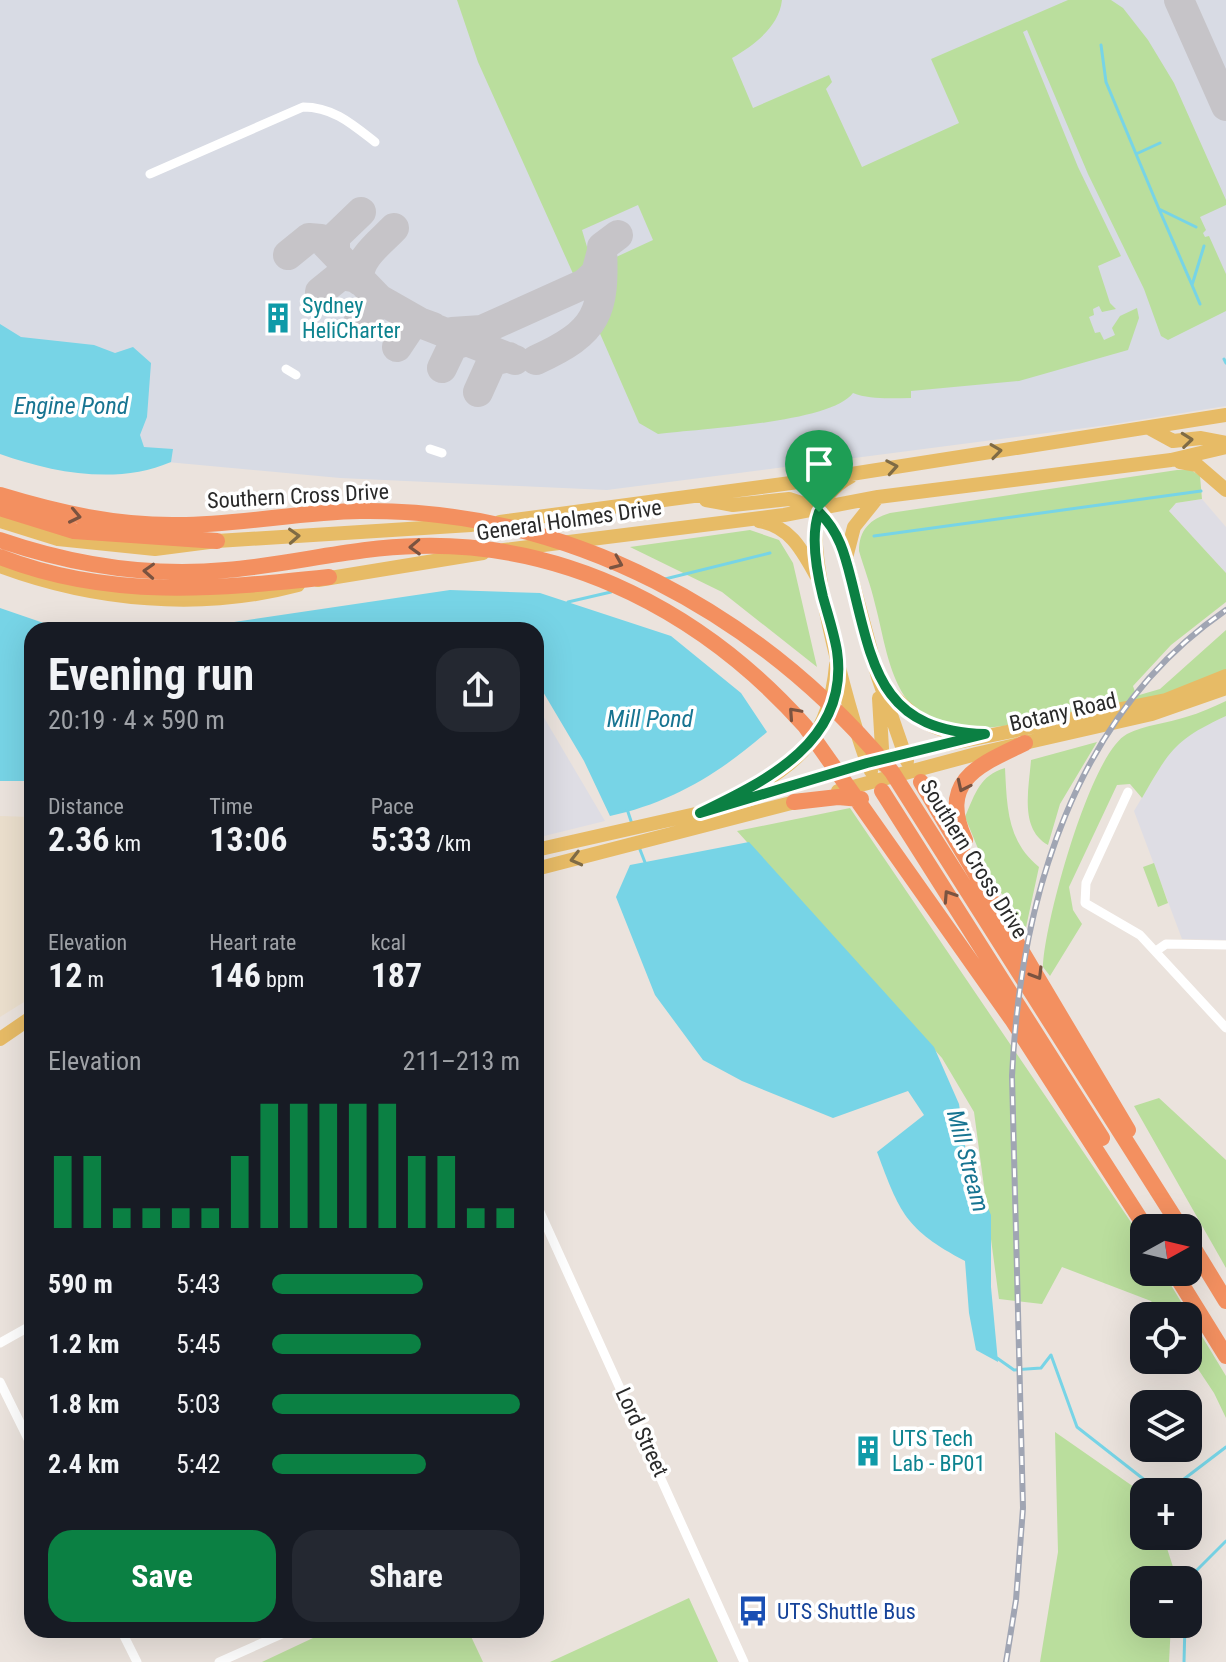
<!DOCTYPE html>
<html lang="en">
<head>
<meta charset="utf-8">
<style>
  :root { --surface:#171b24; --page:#242831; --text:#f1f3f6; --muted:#9ea1a6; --accent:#0b8043 }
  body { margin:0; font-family:"Roboto Condensed",sans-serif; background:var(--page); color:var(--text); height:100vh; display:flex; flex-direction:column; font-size:30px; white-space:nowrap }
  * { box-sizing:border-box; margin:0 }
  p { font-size:26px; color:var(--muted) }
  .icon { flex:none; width:44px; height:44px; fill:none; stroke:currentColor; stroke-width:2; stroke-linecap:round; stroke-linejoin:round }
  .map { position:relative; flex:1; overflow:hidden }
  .panel { position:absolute; left:24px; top:622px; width:520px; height:1016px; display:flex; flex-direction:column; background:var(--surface); border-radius:24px; box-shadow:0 8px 32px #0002 }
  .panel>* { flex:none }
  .needle { width:52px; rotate:82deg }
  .tools { position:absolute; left:1130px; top:1214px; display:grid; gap:16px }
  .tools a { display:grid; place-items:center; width:72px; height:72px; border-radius:16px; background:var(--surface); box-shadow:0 8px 32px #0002; font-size:40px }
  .pin { position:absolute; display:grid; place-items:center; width:68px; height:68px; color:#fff; margin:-82px -34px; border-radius:50% 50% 50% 0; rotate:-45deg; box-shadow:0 0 8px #0007 }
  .pin .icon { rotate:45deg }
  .round { display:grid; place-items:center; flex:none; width:84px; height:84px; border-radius:24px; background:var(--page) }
  .overview { display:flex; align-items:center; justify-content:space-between; height:136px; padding:0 24px }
  h1 { font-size:44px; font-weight:700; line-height:60px }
  .figures { display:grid; grid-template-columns:repeat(3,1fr); gap:12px; height:136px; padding:8px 24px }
  .figures div { display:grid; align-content:center }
  .figures b { font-size:34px; font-weight:700 }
  .figures small { font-size:22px; font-weight:400 }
  .figures p { font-size:22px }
  .chart { height:224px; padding:16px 24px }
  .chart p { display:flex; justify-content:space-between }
  .chart svg { width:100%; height:144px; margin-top:8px; stroke:var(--accent); stroke-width:6 }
  .cta { display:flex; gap:16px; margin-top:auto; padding:16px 24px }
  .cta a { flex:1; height:92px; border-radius:24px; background:var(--accent); color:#fff; font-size:32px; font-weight:700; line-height:92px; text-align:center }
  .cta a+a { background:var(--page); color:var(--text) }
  ul { padding:0 24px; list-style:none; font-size:26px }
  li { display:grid; grid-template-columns:128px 96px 1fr; align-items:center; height:60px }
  li i { height:20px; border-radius:10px; background:var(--accent) }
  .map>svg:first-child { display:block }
</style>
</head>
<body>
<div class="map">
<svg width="1226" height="1662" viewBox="0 0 1226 1662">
  <rect width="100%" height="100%" fill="#ebe3dd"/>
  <!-- industrial -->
  <path fill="#dedde4" d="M1202,499L1226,527V573L1169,511L1176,503Z
    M536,704L605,821L536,838Z
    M1226,716V940L1182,939L1134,811L1171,749L1187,734Z"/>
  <!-- education -->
  <path fill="#ebdfcd" d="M0,816L32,817V997L0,1017Z"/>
  <!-- airport -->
  <path fill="#d8dbe4" d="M0,0H1226V406L1108,425L607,490L340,478L38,450L0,430Z"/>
  <!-- green -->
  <path fill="#bade9d" d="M457,0H782C779,27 754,45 732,58L753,108L829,75L832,82L826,89L862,167L959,123L931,59L1068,0H1111L1123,8L1148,40L1174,83L1226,200V205L1200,217L1206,230L1203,233L1205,237L1209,236L1226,274V311L1168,340L1161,336L1144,289L1088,174L1027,30L1023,32L1078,167L1121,256L1098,266L1110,303L1116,309L1102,312L1099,306L1093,309L1094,315L1089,317L1095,333L1100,332L1104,340L1115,335L1112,328L1120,316L1137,308L1139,318L1128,350L1019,381L911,391V398C892,398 870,400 853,393C831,423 698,429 658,434L639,423L598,329L614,294V258L653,240L638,205L582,230L590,257L575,278L478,62Z
    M1177,470H1191L1200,476L1202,499L1176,503L1169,511L1226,573V602L1171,645L1133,686L1135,692L1129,698L1160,689L1226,630V670L1179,692L1093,712L1099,699L1087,697L1072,715C1038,719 976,735 944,726C891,710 887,648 875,604C871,586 864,568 859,551C859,530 870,519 890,513Z
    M750,530L779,540L793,563L817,667L722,592L630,547Z
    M1226,701V716C1174,740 1170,750 1142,798L1130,784L1117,785L1069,887L1073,910L1082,924L1050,976L1043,967C1044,924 1090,754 1127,734C1144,725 1168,723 1186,717C1200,713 1213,707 1226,701Z
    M1097,742L1060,804L1048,845C1019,829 1029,788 1031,760Z
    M1005,768C1007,807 1007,841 1039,867L1025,932L986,868L965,817C975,794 980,775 1005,768Z
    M850,808L1139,1234L1144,1241V1272H1163L1226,1376V1418L1214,1393L1188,1354V1316H1162L1151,1301L1062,1267L1042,1304L999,1299L974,1112L942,1058L737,831Z
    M1154,863L1168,903L1158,907L1143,867Z
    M1159,1098L1226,1160V1268L1134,1106Z
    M1055,1432L1144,1494V1536H1163L1174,1570V1580H1144V1624H1171L1169,1662H1040L1058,1552Z
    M689,1598L718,1662H550Z
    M330,1630H468L483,1662H262Z"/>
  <!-- water -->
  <path fill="#77d4e6" d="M0,324L21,337L94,345L115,353L133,347L151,363L147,417L140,435L144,447L173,449L171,462C118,485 53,473 0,454Z
    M450,590L540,593L671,636L741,693L767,732C720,773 671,803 610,816L584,761L536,680V630H180Z
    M0,608L64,630H32V781H0Z
    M749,842L934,1047L959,1104L967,1159L991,1215V1287L998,1362L976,1350L969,1313L965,1261C905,1229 900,1213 877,1152L924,1115L908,1091L833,1118L742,1081L703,1060L655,995L616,897L630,865Z"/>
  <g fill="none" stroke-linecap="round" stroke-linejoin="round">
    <!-- stream -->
    <path stroke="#77d4e6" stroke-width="3" d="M1101,45L1106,82L1159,209L1196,227
      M1136,154L1160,143
      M1159,209L1192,285L1204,246
      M1192,285L1200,304
      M1224,359L1226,363
      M874,536L1201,491
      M665,579L770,553
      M568,602L611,592
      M627,809L632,824
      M639,847L646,865
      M997,1358L1014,1370L1041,1368L1051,1355L1077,1427L1160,1492
      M1167,1492L1226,1447
      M1187,1580L1226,1541
      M1184,1662L1185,1624"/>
    <!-- taxiway -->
    <path stroke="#c6c4c8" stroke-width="30" d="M1179,0L1226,106
      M335,252V237L361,212
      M288,255L309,238L321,239L379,299L423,324L515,360
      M360,281C355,260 381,242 394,228
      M320,292L341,275L358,278
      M358,323L373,306L388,304
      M452,332L482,330L584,284L596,273L602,251
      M397,347L411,326L422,323L433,327
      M536,360C598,332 605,312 602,247L618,235
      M442,368L453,345L471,340
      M478,392L492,361L509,357"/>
    <!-- minor -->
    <path stroke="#fff" stroke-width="9" d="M150,174L303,107C333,107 352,124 375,142
      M286,369L296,375
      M430,449L442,453
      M1128,792L1086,883L1085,903L1140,935L1226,1028
      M1156,951L1166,944L1226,945
      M536,1203L744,1662
      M0,1343L32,1325
      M0,1382L32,1447
      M121,1630L137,1662
      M219,1662L291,1630"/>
    <!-- primary -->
    <path stroke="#e7bb66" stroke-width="14" d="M1151,429L1173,441L1201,438L1226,443
      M1180,462L1197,465L1226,490
      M850,477C834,485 821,501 817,519C807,558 853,732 871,771
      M706,500L733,505L789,499L810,506L830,524L844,550L878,677L907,761
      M0,521L58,539L155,549L217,541L471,525
      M759,521C790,526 802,550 816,575
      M500,522L813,480L1226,415
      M504,550L784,515L878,497L1171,460L1226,447
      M847,554L854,527L878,497
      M0,566C94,601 201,611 298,585
      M318,580L483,553
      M883,684C907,712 930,733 968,734
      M879,698L883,765
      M838,791L976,754L1152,714L1226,688
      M740,794C801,765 830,733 836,665
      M536,850L700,813L903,753L1166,700L1226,676
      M536,869L803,800
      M0,1039L32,1017"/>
    <!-- motorway -->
    <path stroke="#f39060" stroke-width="16" d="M0,495C59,513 117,526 179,525C239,525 299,512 360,511C568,508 762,614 892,772L1181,1228
      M0,508L74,531L217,541
      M0,540C73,565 149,577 226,570C290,565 354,547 418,546C570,542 706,615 805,726L1013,1021L1146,1228
      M0,557C110,600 216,589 329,577
      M921,782L1128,1130
      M882,791L1102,1138
      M794,802L838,797L861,799
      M965,840C938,780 979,765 1025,743
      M1188,1239L1226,1301
      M1174,1272L1226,1356"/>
    <!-- rail casing -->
    <g stroke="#a0a5b3" stroke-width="6">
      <path id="rail" d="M1006,1662L1016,1600L1023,1508L1012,1076C1020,901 1074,714 1226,610"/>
    </g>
    <!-- rail -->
    <use href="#rail" stroke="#fff" stroke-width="3" stroke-dasharray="9" stroke-linecap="butt"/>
  </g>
  <!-- one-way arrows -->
  <defs><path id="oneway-chevron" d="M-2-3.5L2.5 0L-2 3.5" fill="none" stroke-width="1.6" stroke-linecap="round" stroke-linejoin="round" transform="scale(2)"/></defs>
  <g stroke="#7f6b45">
    <use href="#oneway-chevron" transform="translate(1187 440) rotate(-6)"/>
    <use href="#oneway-chevron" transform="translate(996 451) rotate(-8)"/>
    <use href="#oneway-chevron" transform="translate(892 467) rotate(-10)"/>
    <use href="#oneway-chevron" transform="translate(294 536) rotate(-3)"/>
    <use href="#oneway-chevron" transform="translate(576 859) rotate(166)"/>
  </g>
  <g stroke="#7a5340">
    <use href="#oneway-chevron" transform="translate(75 516) rotate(12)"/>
    <use href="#oneway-chevron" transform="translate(415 547) rotate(178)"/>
    <use href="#oneway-chevron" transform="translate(617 563) rotate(23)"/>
    <use href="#oneway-chevron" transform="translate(149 571) rotate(-177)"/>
    <use href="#oneway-chevron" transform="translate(794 713) rotate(-132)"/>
    <use href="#oneway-chevron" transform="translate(963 786) rotate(115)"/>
    <use href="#oneway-chevron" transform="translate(949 896) rotate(-123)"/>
    <use href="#oneway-chevron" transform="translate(1037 974) rotate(59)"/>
  </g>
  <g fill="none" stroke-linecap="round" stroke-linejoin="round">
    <!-- route casing -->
    <g stroke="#fff" stroke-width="16">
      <path id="route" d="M819,512C840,533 845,555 852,583C873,668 881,731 985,734L867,763L700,813C766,781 850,741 837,651C834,633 828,615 823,597C817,573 810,536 819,512Z"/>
    </g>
    <!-- route -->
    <use href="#route" stroke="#0b8043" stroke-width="10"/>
  </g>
  <!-- icons -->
  <defs>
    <g id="building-bare" transform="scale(2.4)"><path d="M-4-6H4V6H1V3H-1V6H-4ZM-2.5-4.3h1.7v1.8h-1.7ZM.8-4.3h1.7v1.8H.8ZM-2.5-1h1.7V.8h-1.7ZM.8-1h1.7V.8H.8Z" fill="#0f9aa8" stroke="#fff" stroke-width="2.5" paint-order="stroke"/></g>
    <g id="bus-bare" transform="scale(2.4)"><path d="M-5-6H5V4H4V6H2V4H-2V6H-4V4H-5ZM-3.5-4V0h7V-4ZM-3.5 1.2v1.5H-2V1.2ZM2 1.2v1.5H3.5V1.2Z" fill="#1a4fb4" stroke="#fff" stroke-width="2.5" paint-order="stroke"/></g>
  </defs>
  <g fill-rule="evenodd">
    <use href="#building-bare" x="278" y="318"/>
    <use href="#building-bare" x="868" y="1451"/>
    <use href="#bus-bare" x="753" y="1611"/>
  </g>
  <g text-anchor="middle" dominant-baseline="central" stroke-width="7" stroke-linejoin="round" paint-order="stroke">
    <!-- culture labels -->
    <g font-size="22" fill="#0d838f" stroke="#fff" text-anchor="start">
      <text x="302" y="305">Sydney<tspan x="302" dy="25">HeliCharter</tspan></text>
      <text x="892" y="1438">UTS Tech<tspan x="892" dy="25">Lab - BP01</tspan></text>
    </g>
    <!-- street labels -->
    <g font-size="22" fill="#2a2a2a" stroke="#fff">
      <text transform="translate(298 496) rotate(-3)">Southern Cross Drive</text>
      <text transform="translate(569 520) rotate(-8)">General Holmes Drive</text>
      <text transform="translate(1063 712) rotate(-13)">Botany Road</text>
      <text transform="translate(974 859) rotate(58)">Southern Cross Drive</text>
      <text transform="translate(642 1432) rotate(65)">Lord Street</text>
    </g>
    <!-- transit labels -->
    <g font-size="22" fill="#164399" stroke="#fff" text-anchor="start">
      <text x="777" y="1611">UTS Shuttle Bus</text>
    </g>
    <!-- water labels -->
    <g font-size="24" font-style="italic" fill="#177491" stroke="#fff">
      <text x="71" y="406">Engine Pond</text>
      <text x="650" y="719">Mill Pond</text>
      <text transform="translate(968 1161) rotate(75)">Mill Stream</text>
    </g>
  </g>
</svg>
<div class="tools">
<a><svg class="needle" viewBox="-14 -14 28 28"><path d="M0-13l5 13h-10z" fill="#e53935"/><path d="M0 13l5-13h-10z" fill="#9ea1a6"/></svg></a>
<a><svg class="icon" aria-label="locate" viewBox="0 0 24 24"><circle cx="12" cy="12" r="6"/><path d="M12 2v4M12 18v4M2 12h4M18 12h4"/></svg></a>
<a><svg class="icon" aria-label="layers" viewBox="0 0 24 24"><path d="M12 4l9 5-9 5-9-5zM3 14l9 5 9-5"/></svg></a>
<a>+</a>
<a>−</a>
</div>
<div class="pin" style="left:819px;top:512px;background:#1e9e55"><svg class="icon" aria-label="arrive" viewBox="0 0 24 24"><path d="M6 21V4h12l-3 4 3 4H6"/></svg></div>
<section class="panel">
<div class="overview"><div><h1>Evening run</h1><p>20:19 · 4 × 590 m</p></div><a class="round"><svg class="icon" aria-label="share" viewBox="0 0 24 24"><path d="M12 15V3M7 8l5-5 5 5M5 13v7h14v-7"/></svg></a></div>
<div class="figures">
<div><p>Distance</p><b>2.36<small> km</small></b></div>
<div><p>Time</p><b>13:06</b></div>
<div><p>Pace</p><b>5:33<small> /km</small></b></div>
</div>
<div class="figures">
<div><p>Elevation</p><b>12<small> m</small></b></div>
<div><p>Heart rate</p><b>146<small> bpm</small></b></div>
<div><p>kcal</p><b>187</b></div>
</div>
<div class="chart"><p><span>Elevation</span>211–213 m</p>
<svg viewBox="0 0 160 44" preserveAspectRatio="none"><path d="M5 44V22M15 44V22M25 44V38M35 44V38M45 44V38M55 44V38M65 44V22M75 44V6M85 44V6M95 44V6M105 44V6M115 44V6M125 44V22M135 44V22M145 44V38M155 44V38"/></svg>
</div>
<ul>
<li><b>590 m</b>5:43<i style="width:61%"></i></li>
<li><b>1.2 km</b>5:45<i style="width:60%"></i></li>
<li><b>1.8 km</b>5:03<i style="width:100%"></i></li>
<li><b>2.4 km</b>5:42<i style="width:62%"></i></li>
</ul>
<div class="cta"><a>Save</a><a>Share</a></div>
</section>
</div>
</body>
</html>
